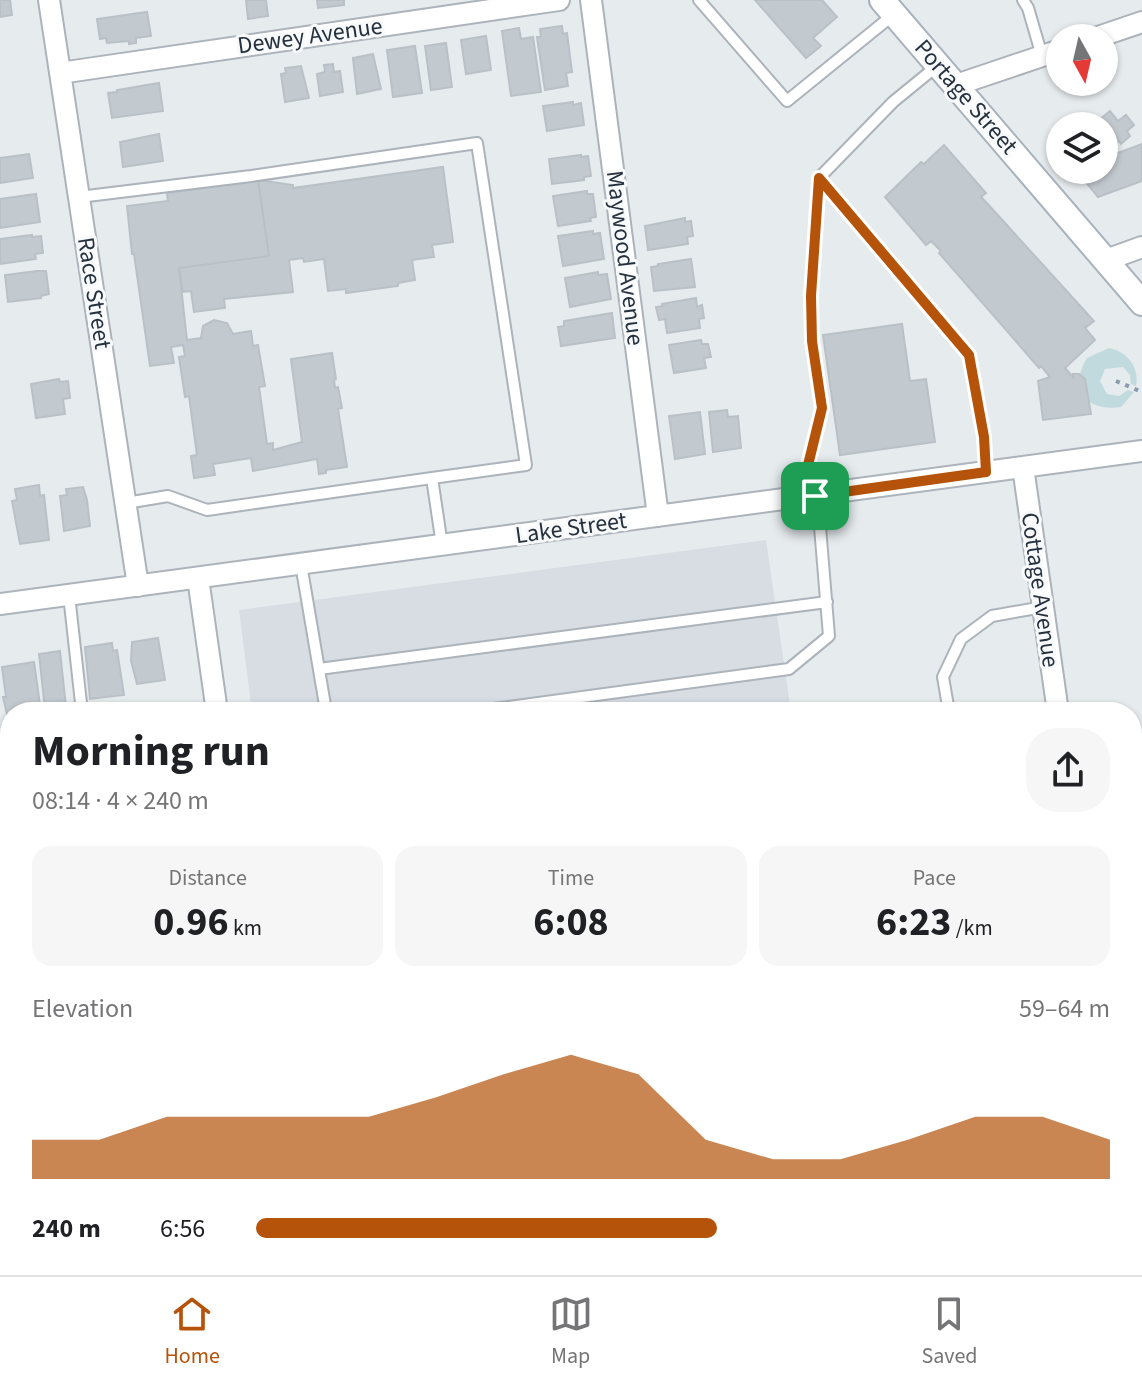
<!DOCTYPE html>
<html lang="en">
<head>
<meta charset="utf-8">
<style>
  :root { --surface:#fff; --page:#f6f6f6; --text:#202124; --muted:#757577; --line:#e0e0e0; --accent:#b45309 }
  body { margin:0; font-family:"Source Sans 3",sans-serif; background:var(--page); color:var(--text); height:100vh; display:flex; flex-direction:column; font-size:30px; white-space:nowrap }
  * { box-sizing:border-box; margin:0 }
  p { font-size:26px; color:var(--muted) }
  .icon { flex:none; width:44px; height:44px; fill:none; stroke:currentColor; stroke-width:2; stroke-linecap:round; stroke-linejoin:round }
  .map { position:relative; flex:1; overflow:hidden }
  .panel { position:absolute; left:0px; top:702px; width:1142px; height:574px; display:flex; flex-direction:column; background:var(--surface); border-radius:32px 32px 0 0; box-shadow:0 2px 6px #0004 }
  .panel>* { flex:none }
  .needle { width:52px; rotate:172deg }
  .fabs { position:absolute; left:1046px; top:24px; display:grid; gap:16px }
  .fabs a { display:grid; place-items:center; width:72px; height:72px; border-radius:50%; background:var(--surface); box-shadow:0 2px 6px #0004; font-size:40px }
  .pin { position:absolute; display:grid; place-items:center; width:68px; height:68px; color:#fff; margin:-34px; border-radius:16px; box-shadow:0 4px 12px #0006 }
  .round { display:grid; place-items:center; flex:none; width:84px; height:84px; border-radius:32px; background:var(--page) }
  .overview { display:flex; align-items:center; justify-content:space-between; height:136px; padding:0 32px }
  h1 { font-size:44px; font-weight:700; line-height:60px }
  .figures { display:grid; grid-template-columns:repeat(3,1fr); gap:12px; height:136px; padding:8px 32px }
  .figures div { display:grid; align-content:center; border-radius:20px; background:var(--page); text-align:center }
  .figures b { font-size:40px; font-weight:700 }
  .figures small { font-size:22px; font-weight:400 }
  .figures p { font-size:22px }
  .chart { height:224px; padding:16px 32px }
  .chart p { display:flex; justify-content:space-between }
  .chart svg { width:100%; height:144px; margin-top:8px; fill:var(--accent); opacity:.7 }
  ul { padding:0 32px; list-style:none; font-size:26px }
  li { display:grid; grid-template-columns:128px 96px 1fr; align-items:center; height:60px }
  li i { height:20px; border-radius:10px; background:var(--accent) }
  .tabs { display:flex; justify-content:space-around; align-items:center; height:112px; border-top:2px solid var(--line); background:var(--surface); font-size:22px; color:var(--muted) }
  .tabs a { display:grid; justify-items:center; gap:4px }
  .tabs .selected { color:var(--accent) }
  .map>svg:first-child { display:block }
</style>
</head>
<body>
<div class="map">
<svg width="1142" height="1275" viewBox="0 0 1142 1275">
  <rect width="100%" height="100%" fill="#e6ebee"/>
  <!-- built -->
  <path fill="#d7dde2" d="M766,540L791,712H252L239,610Z
    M324,1266H671L603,1275H325Z"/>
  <!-- green -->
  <path fill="#c1dadd" d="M1109,348C1127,351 1140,368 1136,386L1131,384L1130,375L1123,367L1105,369L1100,381L1107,394L1119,396L1128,390L1134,392L1121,407C1086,412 1068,389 1087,358Z"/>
  <!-- building -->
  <path fill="#c2c9cf" stroke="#b9c1c7" stroke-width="2" d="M0,0H10L12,15L0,17Z
    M246,0H266L268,16L248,19Z
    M317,0H344V5L318,8Z
    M755,0H822L837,17L813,38L821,46L806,58Z
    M147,12L151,36L136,38V43L129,44V41L107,43L106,38L100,39L97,19Z
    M562,26L563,34L567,33L572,72L566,73L568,86L545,90L537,37H541L540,29Z
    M519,28L521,39L533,37L541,92L511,96L502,31Z
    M486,36L491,70L466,74L461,40Z
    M446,43L452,87L431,90L425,46Z
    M415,46L422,93L393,97L387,50Z
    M373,54L381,89L357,94L353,58Z
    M333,64L334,72L340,71L343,92L320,96L317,74L325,72L324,65Z
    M301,66L309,98L285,102L281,74L286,73L285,68Z
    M159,83L163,111L112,118L108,93L117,92V90Z
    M573,102V105L581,103L584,125L547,131L543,106Z
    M1110,111L1118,121L1126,115L1134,125L1127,131L1130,136L1121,144L1119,141L1104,153V126H1092Z
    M159,134L163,161L123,167L120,142Z
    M1142,144V181L1098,197L1076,170H1104V158Z
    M944,145L986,193L981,197L985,201L1094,321L1085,328L1095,340L1065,368L1073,377V374H1079L1085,379L1091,414L1043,420L1038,381L1050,377L1041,366L1039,368L939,253L941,251L931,241L926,245L885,197L921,162L924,164Z
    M29,154L33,178L0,183V158Z
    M581,155V157L588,156L591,176L584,177V180L552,184L549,159Z
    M443,167L453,242L432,245L434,257L412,260L415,280L398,283V286L346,293V289L328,291L324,259L304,262L303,258L289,260L293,292L224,299L225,308L194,312L191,291L183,292L179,268L269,256L258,180L293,185V188Z
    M258,180L269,256L179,268L187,340L201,338L203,326L214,320L227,323L233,334L251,331L253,346L258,345L265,386L259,387L267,444L273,443V450L302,442L291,359L332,353L336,379L334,380L335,388L338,387L342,408L338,409L347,467L326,470V473L319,474L317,459L253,471L251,458L213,464L215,475L194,478L191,456L197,455L189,396L185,397L179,357L185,356L183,345L171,347L174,363L150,366L134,254H132L127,206L168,201L167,193Z
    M587,191V194H593L596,217L590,218L591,221L558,226L553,196Z
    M36,194L40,222L0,228V199Z
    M685,218V222L691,221L693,236L687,237L688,244L648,250L645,226Z
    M593,231V234L600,233L604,259L563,266L558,236Z
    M32,235V237L41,236L43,253L35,254L36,259L0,264V239Z
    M691,259L695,287L654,291L651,267L658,266V264Z
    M37,271H46L49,294L41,296V298L8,302L5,275Z
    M598,272V275L607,274L611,299L570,307L565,278Z
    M696,298L697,307L702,305L704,318L699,319L700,328L667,333L665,319L659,320L656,307L663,306L662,304Z
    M612,313L615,338L561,346L558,327L564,326V321Z
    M902,324L910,381L926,379L935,442L840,455L823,335Z
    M701,340L702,344H708L711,357L704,358L706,368L674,373L669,345Z
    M59,379L60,382L68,381L70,398L63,399L65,414L36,418L31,384Z
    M727,410L728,417L738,416L741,448L713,452L709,412Z
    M700,412L705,454L675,459L669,416Z
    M39,485L40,496L44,495L49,540L20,544L12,501L17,500L15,489Z
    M83,487L87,500L90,526L64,531L60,496L67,495L66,489Z
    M158,638L165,680L137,684L131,661L132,642Z
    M112,643L113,651L117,650L124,695L90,699L85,647Z
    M60,651L66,707L45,709L39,654Z
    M34,662L41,712H10V727L3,697H6L2,667Z
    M1138,760L1139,764H1142V787L1132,789V761Z
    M1142,833V863L1132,864V834Z
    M1142,880V911L1132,913V882Z
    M1142,939V952L1133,953L1132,941Z"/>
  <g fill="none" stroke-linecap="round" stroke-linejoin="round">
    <!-- lane casing -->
    <g stroke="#acb3ba" stroke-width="14">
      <path id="lane" d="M699,0L787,101L893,15
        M1023,0L1028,8L1042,56
        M819,178L969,355L984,437L986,472
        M79,197L251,176L477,143L526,465L432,478L442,545
        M126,503L168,496L207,510L432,478
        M301,564L325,705L333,712
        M69,595L82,712
        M319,669L827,602
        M471,712L789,669L829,636L820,527L808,465L822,408L812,341L811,296L819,178L893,102L937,66
        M949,712L943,677L961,639L992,616L1043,607"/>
    </g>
    <!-- street casing -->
    <g stroke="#acb3ba" stroke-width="24">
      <path id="street" d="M49,0L138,586
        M591,0L658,516
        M1095,38L1142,22
        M60,73L559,0
        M956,85L1060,50
        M1106,260L1142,247
        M1023,467L1058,712
        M198,578L217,712
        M0,604L1142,451
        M1132,745L1142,744
        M0,963L10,962
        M1132,1235L1142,1233
        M293,1266L294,1275
        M831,1275L893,1266"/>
    </g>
    <!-- secondary casing -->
    <g stroke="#a8b2bc" stroke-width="28">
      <path id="secondary" d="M882,0L1142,303"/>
    </g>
    <!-- path -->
    <path stroke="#899baf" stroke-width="4" stroke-dasharray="4 6" stroke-linecap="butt" d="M1116,381L1142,392"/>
    <!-- lane -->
    <use href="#lane" stroke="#fff" stroke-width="10"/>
    <!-- street -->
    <use href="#street" stroke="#fff" stroke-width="20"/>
    <!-- secondary -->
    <use href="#secondary" stroke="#fff" stroke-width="24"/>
  </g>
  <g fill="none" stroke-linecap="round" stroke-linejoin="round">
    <!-- route casing -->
    <g stroke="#fff" stroke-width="16">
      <path id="route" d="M819,178L969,355L984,437L986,472L815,496L808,465L822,408L812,341L811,296Z"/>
    </g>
    <!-- route -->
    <use href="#route" stroke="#b45309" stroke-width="10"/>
  </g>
  <g text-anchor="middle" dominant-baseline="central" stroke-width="6" stroke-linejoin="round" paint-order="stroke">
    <!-- street labels -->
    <g font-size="24" fill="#26313f" stroke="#f7f9fa">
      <text transform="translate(310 36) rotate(-8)">Dewey Avenue</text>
      <text transform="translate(966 97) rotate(49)">Portage Street</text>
      <text transform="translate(625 258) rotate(83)">Maywood Avenue</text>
      <text transform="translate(94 293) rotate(81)">Race Street</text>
      <text transform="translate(571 528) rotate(-8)">Lake Street</text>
      <text transform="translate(1040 590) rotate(82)">Cottage Avenue</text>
    </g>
  </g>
</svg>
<div class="fabs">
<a><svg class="needle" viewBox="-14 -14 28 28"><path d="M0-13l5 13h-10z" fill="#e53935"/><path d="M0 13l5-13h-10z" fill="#757577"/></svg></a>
<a><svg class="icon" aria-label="layers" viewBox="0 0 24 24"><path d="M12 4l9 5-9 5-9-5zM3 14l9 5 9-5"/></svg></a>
</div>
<div class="pin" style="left:815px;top:496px;background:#1e9e55"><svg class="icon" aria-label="arrive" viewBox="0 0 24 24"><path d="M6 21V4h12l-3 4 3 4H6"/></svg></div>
<section class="panel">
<div class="overview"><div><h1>Morning run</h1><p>08:14 · 4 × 240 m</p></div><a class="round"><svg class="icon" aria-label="share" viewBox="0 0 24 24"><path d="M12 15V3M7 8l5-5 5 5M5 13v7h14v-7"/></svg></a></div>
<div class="figures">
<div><p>Distance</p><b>0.96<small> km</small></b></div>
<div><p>Time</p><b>6:08</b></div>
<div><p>Pace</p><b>6:23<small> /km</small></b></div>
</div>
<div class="chart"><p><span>Elevation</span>59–64 m</p>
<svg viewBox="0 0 160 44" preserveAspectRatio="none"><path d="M0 44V32L10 32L20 25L30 25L40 25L50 25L60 19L70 12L80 6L90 12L100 32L110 38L120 38L130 32L140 25L150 25L160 32V44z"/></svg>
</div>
<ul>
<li><b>240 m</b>6:56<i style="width:54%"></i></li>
</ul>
</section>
</div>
<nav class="tabs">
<a class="selected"><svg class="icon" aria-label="home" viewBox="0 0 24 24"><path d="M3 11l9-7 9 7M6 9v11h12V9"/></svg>Home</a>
<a><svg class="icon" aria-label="map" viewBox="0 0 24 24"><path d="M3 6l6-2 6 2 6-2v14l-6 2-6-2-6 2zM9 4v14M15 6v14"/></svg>Map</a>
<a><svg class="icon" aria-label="saved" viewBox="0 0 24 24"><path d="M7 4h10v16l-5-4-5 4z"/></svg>Saved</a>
</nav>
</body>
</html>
